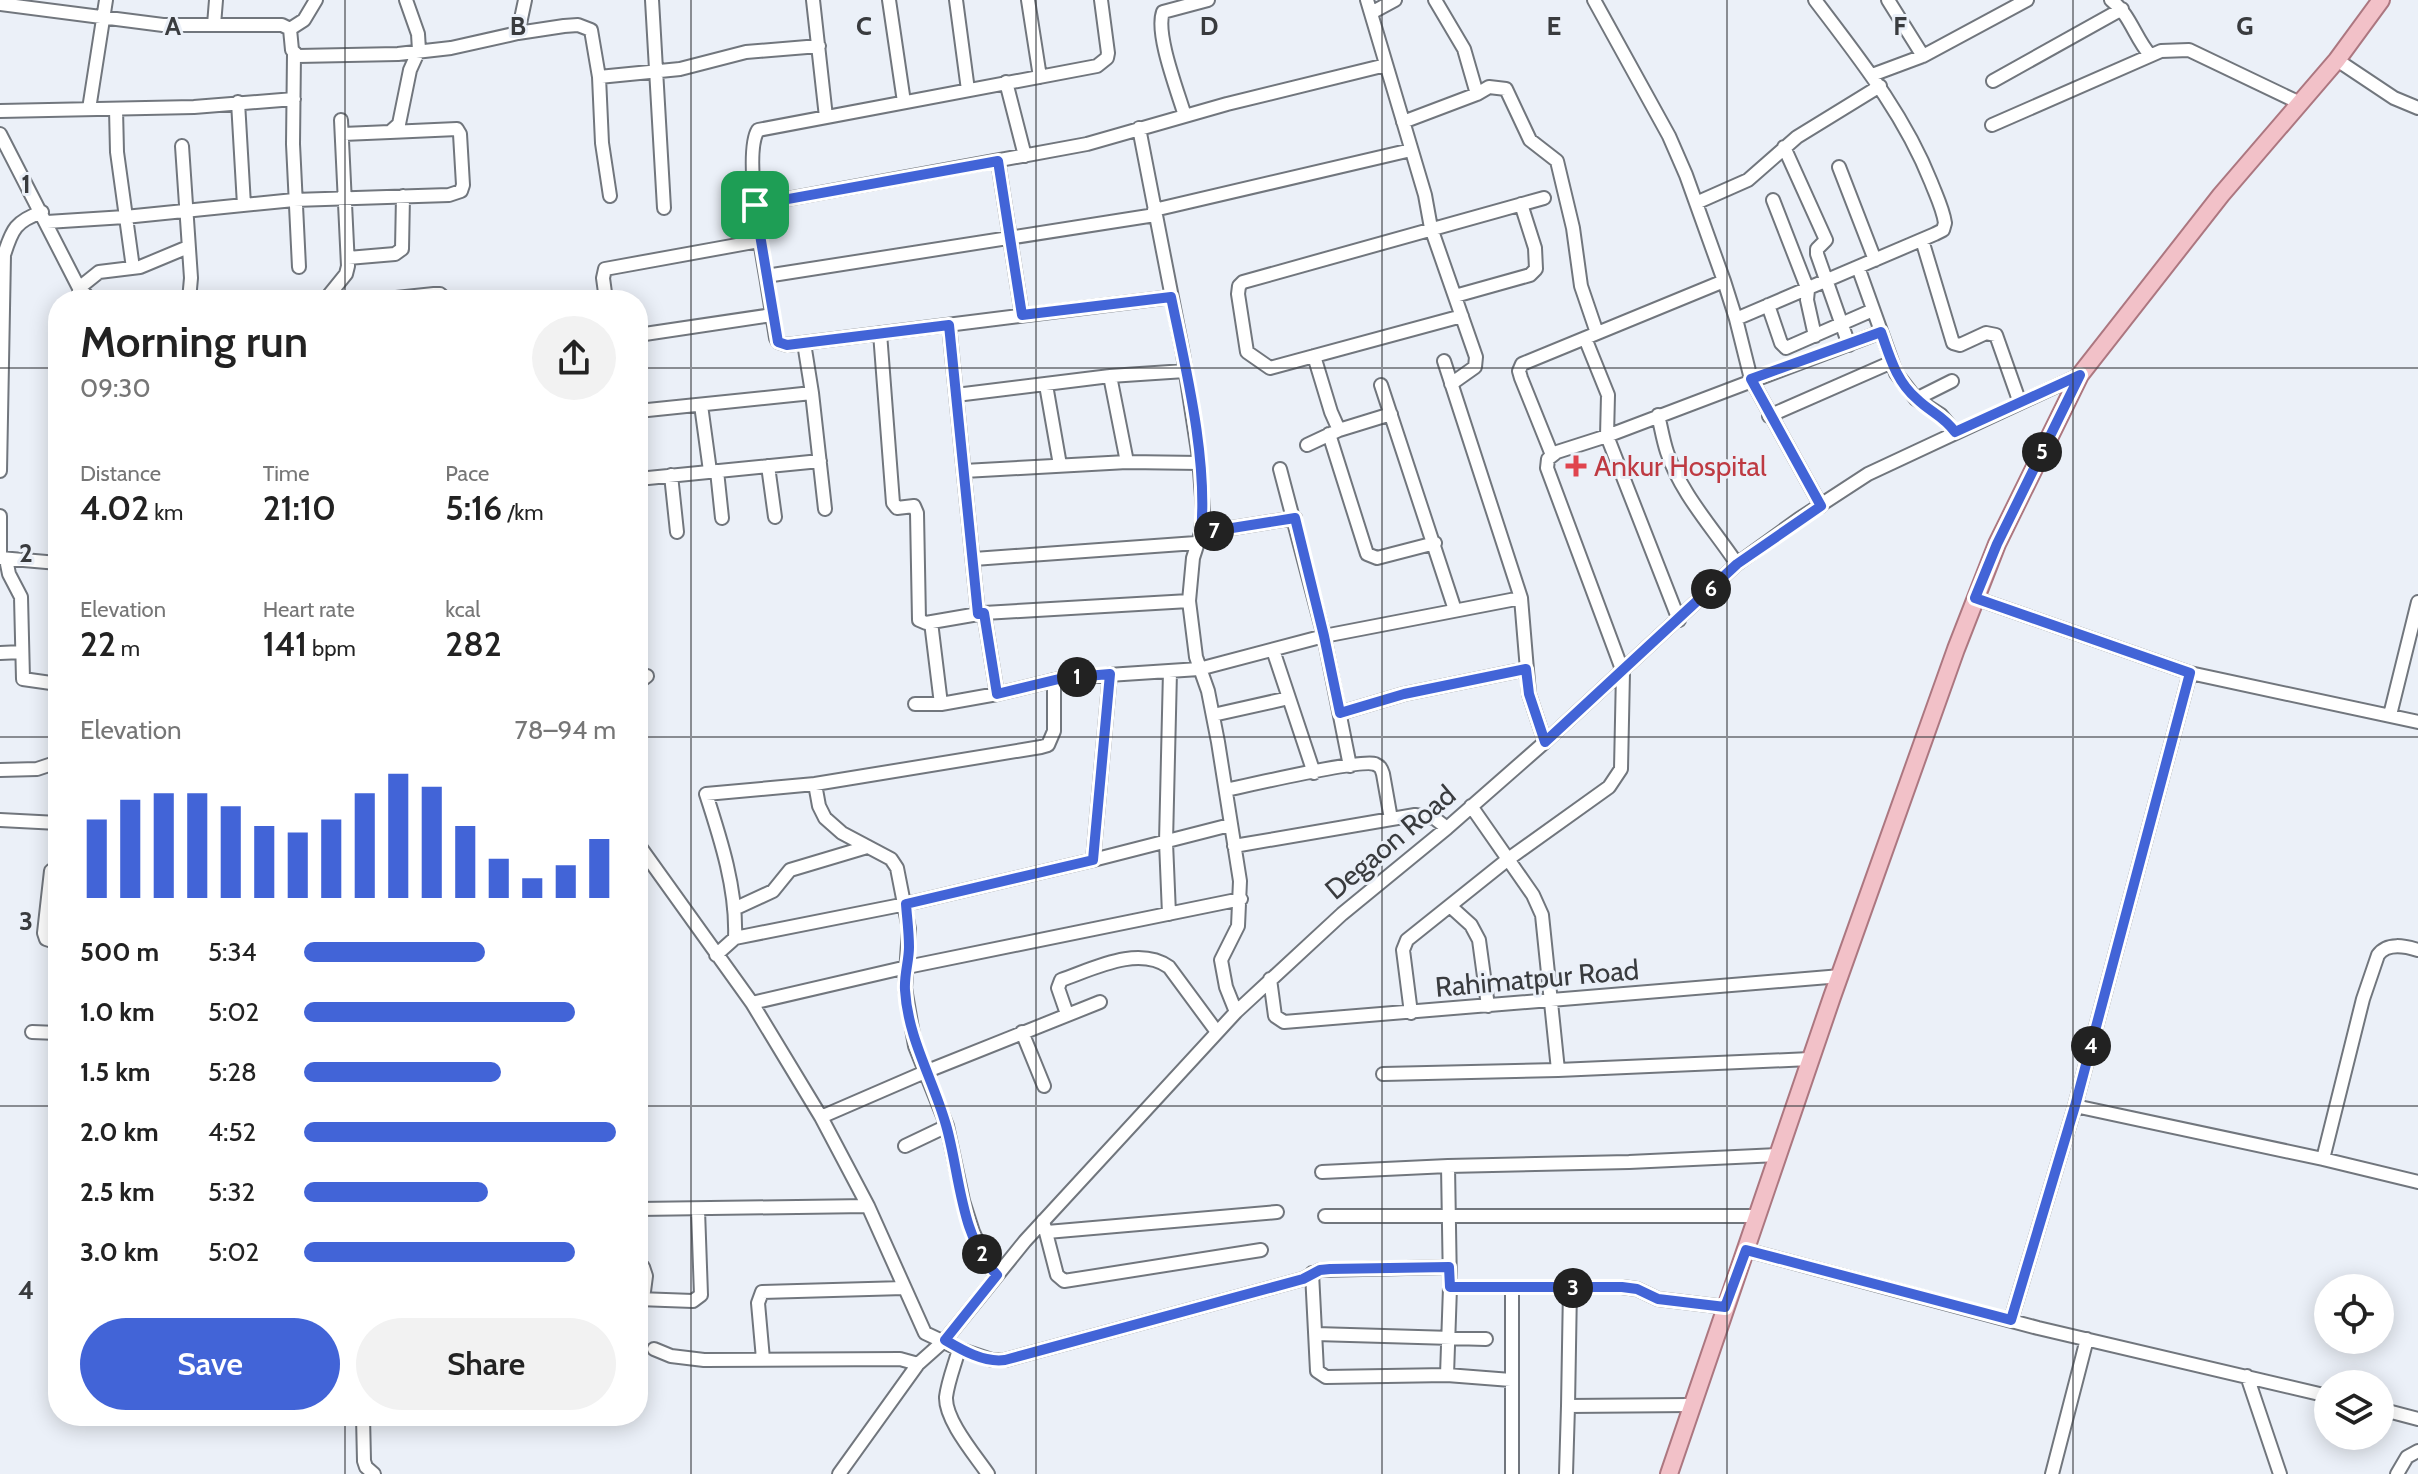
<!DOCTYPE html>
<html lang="en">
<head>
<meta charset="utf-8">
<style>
  :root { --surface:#fff; --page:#f2f2f2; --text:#222; --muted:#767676; --accent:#4264d7 }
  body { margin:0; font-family:Cabin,sans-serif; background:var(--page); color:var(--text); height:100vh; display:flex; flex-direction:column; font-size:30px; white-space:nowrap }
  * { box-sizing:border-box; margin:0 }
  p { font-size:26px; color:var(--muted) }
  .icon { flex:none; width:44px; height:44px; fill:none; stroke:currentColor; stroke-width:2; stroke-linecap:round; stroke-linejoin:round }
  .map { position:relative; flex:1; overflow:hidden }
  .panel { position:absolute; left:48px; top:290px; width:600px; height:1136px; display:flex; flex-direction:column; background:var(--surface); border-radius:32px; box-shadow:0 4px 20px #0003 }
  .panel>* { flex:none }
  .buttons { position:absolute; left:2314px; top:1274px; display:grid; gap:16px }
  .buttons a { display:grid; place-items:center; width:80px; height:80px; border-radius:50%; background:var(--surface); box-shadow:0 4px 20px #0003; font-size:40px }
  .pin { position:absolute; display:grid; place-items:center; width:68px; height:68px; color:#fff; margin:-34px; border-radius:16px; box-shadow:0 4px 12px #0006 }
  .km { position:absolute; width:40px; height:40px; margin:-20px; border-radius:50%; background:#222; color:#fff; font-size:22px; line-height:40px; text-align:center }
  .round { display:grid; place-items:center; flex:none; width:84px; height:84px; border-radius:42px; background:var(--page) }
  .head { display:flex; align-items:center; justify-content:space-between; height:136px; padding:0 32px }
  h1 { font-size:44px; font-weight:600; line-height:60px }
  .metrics { display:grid; grid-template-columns:repeat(3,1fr); gap:12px; height:136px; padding:8px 32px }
  .metrics div { display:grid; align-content:center }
  .metrics b { font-size:34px; font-weight:600 }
  .metrics small { font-size:22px; font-weight:400 }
  .metrics p { font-size:22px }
  .chart { height:224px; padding:16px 32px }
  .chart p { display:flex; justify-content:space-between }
  .chart svg { width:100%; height:144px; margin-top:8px; stroke:var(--accent); stroke-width:6 }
  .button { display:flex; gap:16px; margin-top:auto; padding:16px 32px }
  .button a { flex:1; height:92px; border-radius:48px; background:var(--accent); color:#fff; font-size:32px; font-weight:600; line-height:92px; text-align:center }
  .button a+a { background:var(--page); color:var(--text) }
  ul { padding:0 32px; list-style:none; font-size:26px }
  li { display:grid; grid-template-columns:128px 96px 1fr; align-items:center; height:60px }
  li i { height:20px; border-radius:10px; background:var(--accent) }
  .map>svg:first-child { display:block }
</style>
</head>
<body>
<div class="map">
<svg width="2418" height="1474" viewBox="0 0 2418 1474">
  <rect width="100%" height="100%" fill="#ebf0f8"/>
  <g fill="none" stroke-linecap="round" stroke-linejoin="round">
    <!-- minor casing -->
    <g stroke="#71767d" stroke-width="16">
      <path id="minor" d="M652,0L664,208
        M813,0L826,117
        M889,0L904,102
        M956,0L968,90
        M1028,0L1040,77
        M1101,0L1108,53L1107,58L1097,66L758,130C744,152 761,248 766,276L1155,215
        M1367,0L1425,195L1431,228L1476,357L1475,367L1451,384
        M1435,0L1464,49L1477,94
        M1594,0L1669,136L1686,175L1724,281L1736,319L1751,379L1821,506
        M1888,0L1923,56
        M2111,0C2130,14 2135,38 2150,55
        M0,4L163,25H282L290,29L292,50L298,56L398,54L451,48L518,33L564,26L578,25L591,30L599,77
        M1371,13L1395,0
        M214,25L216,0
        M290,29L304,20L316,0
        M518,33L525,0
        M294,54L293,144L299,267
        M2337,60L2394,98L2418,108
        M1872,75L1923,56L2027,0
        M1993,81L2122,9
        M1006,82L1025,156
        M238,102L244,205
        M89,109L106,0
        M116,109L117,152L133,268
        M0,111L194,107L294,99
        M1185,116C1178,92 1155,34 1163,12L1208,0
        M1403,122L1477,94L1489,87L1506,89L1530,140L1557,161L1573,228L1581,286L1597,333
        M1992,125L2161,51L2189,50L2300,103
        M1139,128L1183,354L1199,458L1203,510L1201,533L1193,558L1189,601L1196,657L1208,691L1218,742L1240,881L1238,926L1221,960L1226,987L1236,1012
        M0,134L79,288L91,300
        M343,134L390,132L399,124L410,70L419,50L418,34L406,0
        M182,146L191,278L189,300
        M1784,147L1826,240L1817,249V254L1849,345
        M998,161L1022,315
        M1839,167L1875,260
        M610,196L602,143L599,77L680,69L746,52L819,46
        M1773,200L1808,290L1807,300L1815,336
        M1696,203L1748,180L1797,137L1880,86
        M755,205L1087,144L1227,104L1386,65
        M1154,210L1411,150
        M47,222L125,217L294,200L449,195L461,191L463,185L460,134L457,129L390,132
        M1922,240L1953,343L1960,345L1986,333L1996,335L2020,403
        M348,258L395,254L402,249L403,196
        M1858,267L1896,373L1916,399L1941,415L1955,432
        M766,276L776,338L778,342L787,345L1171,297
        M1455,296L1530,275L1536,269L1535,248L1521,204
        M79,300V288L99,272L140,267L188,247
        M325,300L346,274L348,266L341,120
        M377,300L434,294H440L447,300
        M471,300H472
        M606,300L603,278L605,269L759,241
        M1768,305L1781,343L1786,348L1873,310
        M1462,316L1270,368L1247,352L1238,294L1239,286L1243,282L1544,198
        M1736,319L1935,234L1943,230L1945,223C1943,209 1936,195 1931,182C1904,114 1859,58 1815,0
        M949,325L978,614
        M880,333L893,503L897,508L914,506L917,513L919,620L926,623L984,613L1189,601
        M638,335L772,315
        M1585,338L1608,395L1607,436L1679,620
        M804,343L812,393L825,509
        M1314,356L1331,412L1339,430
        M1444,361L1521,598L1529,694L1545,742
        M1110,376L1127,462
        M1046,385L1060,465
        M1381,385L1455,610
        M956,395L1110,376L1185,371
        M1916,399L1952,381
        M701,405L710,471
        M638,411L812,393
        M1658,415C1661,427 1663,440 1667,452C1681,494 1713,528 1737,564
        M1769,416L1892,362
        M1329,434L1367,554L1377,558L1435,543
        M1307,445L1339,430L1391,414
        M1552,455L1521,378L1519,371L1522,364L1724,281
        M768,466L775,517
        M1280,469L1324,636L1350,766
        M0,471L4,255C12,229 16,221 42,212
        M717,471L722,518
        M964,471L1127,462L1200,463
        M671,475L677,532
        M638,479L820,461
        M0,516V558
        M1201,533L1295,518
        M0,558L58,563
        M6,559L9,574L21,597L23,679L58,684
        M974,559L1196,543
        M1975,598L2190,673L2418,722
        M984,613L997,694
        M931,622L941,704
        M1273,650L1314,773
        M0,653L22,652
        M638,683L647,676
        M915,704H941L997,694L1063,678L1199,669L1324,636L1521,598
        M1340,713L1404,694L1526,669
        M1213,715L1289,698
        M2390,715L2418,602
        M0,770L37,769L58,762
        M815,784L819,806L825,818L842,833L891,859L897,868L909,929L905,988L915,1046L947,1126L963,1201L973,1232L989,1266L997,1275
        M1226,790C1249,785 1361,759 1375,764C1381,767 1381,768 1383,774L1391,819
        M1471,806L1533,895L1542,915L1558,1070L1810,1059
        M0,820L58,823
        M638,844L752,1003L821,1117L868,1206L925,1333L959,1349C955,1364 948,1381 946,1397C945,1420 975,1455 988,1474
        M1234,846L1415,815L1434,818L1447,828
        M1093,860L1230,825
        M58,866L51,871L44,933L46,939L58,943
        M1450,906L1471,925L1479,940L1488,1006
        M734,909L773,891L790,870L867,847
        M1169,914L1166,842L1170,671
        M735,938C737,890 721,840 706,794L815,784L1041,747L1048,745L1054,731V680
        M716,955L735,938L906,904L1093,860L1110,674
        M1270,979L1275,1016L1284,1022L1841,976
        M752,1003L907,967L1241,899
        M1411,1013L1403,950L1407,940L1507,860L1609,787L1621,769L1623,672L1547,468L1548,459L1557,452L1607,436L1881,332
        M1067,1014L1058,988L1061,980C1093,969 1138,945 1169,967L1217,1032
        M32,1032L58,1033
        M1022,1032L1044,1086
        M1383,1074L1558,1070
        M2075,1106L2323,1159L2418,1182
        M821,1117L925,1072L1100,1002
        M905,1146L947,1126
        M2323,1159L2363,999L2378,955C2387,942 2405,946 2418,950
        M1448,1166L1629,1162L1778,1155
        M1322,1172L1448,1166L1450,1287L1447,1375L1511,1380
        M638,1209L868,1206
        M1325,1216H1758
        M1043,1221L1057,1275L1064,1281L1261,1250
        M1047,1232L1277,1212
        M1746,1250L2038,1328L2328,1396
        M638,1265L643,1267L646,1276L643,1299
        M1312,1273L1317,1371L1326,1377L1447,1375
        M1450,1287H1622L1637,1289L1658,1299L1725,1307
        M1570,1288L1568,1406L1691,1405
        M638,1299L693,1301L701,1295L698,1210
        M2011,1320L2075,1106L2190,673
        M1316,1334L1486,1339
        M654,1349L671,1356L704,1360L900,1359L918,1364
        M959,1349L992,1360H1005L1303,1279L1320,1270L1449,1267
        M763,1359L758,1303L762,1292L904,1288
        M2247,1376L2280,1474
        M2380,1409L2418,1419
        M363,1416L364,1461L366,1467L374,1474
        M839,1474L918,1364L945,1340L1025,1241L1236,1012L1342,914L1447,828L1545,742L1737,564L1799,519L1868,474L2080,375
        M1512,1474V1288
        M1566,1474L1568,1406
        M2052,1474L2087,1339
        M2397,1474L2407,1457L2418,1451"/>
    </g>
    <!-- major casing -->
    <g stroke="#ac7780" stroke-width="20">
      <path id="major" d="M1669,1474L1832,997L1956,649L1997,544L2080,375L2221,195L2337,60L2381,0"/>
    </g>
    <!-- minor -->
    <use href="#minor" stroke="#fff" stroke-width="12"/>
    <!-- major -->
    <use href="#major" stroke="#f2c1c8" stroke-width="16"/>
  </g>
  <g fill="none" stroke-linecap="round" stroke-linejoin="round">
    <!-- route casing -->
    <g stroke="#fff" stroke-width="16">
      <path id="route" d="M998,161L1022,315L1171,297C1186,370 1208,459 1201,533L1295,518L1324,636L1340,713L1404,694L1526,669L1529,694L1545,742L1737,564L1821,506L1751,379L1881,332C1890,357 1896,381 1917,399C1930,412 1944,416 1955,432L2080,375L1997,544L1975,598L2190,673L2075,1106L2011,1320L1746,1250L1725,1307L1658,1299L1637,1289L1622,1287H1450L1449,1267L1330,1269L1320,1270L1303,1279L1005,1360C984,1363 962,1350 945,1340L997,1275C960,1238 960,1173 946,1125C933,1079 908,1039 905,990C904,975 909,961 909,947C909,932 907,918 906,904L1093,860L1110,674L1063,678L997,694L984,613L978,614L949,325L787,345L778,342L755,205Z"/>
    </g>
    <!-- route -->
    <use href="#route" stroke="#4264d7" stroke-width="10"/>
  </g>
  <!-- grid -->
  <path fill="none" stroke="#393b3e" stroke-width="2" stroke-opacity="0.55" d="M345,0V300M691,0V1474M1036,0V1474M1382,0V1474M1727,0V1474M2073,0V1474M0,368H58M638,368H2418M0,737H58M638,737H2418M0,1106H58M638,1106H2418M345,1416V1474"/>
  <!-- markers -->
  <path fill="#e0444e" stroke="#ebf0f8" stroke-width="3" d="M1572 454h8v8h8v8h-8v8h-8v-8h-8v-8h8z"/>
  <g text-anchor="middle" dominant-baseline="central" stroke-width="6" stroke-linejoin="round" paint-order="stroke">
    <!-- health labels -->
    <g font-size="28" fill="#be3a42" stroke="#ebf0f8" text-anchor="start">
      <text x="1594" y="466">Ankur Hospital</text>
    </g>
    <!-- street labels -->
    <g font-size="28" fill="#393b3e" stroke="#ebf0f8">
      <text transform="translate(1390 842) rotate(-40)">Degaon Road</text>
      <text transform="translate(1537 978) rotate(-5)">Rahimatpur Road</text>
    </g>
  </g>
  <g font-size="26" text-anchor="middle" font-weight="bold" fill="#393b3e" stroke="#ebf0f8" stroke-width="6" stroke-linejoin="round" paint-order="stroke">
    <text x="173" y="35">A</text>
    <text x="518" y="35">B</text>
    <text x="864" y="35">C</text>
    <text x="1209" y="35">D</text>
    <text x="1554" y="35">E</text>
    <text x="1900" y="35">F</text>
    <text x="2245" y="35">G</text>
    <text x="26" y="193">1</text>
    <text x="26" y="562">2</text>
    <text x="26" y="930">3</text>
    <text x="26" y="1299">4</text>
  </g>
</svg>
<div class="buttons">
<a><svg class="icon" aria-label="locate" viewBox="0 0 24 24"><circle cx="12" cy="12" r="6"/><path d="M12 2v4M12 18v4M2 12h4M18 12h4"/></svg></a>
<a><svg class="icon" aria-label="layers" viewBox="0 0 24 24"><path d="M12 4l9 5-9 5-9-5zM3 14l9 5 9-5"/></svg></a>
</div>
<div class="pin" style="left:755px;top:205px;background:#1e9e55"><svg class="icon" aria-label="arrive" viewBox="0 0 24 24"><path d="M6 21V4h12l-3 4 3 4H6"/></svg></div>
<b class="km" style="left:1077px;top:677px">1</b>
<b class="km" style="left:982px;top:1254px">2</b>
<b class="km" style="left:1573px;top:1288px">3</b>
<b class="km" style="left:2091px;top:1046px">4</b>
<b class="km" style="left:2042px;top:452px">5</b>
<b class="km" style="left:1711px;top:589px">6</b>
<b class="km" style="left:1214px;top:531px">7</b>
<section class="panel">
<div class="head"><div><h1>Morning run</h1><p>09:30</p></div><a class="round"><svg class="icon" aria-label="share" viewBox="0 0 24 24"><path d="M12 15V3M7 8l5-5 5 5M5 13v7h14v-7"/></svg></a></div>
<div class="metrics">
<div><p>Distance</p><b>4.02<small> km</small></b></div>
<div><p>Time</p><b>21:10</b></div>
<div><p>Pace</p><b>5:16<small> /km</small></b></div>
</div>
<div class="metrics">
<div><p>Elevation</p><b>22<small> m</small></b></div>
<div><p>Heart rate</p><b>141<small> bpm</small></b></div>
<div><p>kcal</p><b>282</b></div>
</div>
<div class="chart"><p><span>Elevation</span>78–94 m</p>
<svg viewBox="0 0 160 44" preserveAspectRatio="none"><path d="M5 44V20M15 44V14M25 44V12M35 44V12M45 44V16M55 44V22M65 44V24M75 44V20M85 44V12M95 44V6M105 44V10M115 44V22M125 44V32M135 44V38M145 44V34M155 44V26"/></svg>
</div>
<ul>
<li><b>500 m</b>5:34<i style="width:58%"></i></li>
<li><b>1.0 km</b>5:02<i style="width:87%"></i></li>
<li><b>1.5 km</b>5:28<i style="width:63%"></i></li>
<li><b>2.0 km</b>4:52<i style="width:100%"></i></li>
<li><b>2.5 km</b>5:32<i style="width:59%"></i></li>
<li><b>3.0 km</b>5:02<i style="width:87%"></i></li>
</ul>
<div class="button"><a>Save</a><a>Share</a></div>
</section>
</div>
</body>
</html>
